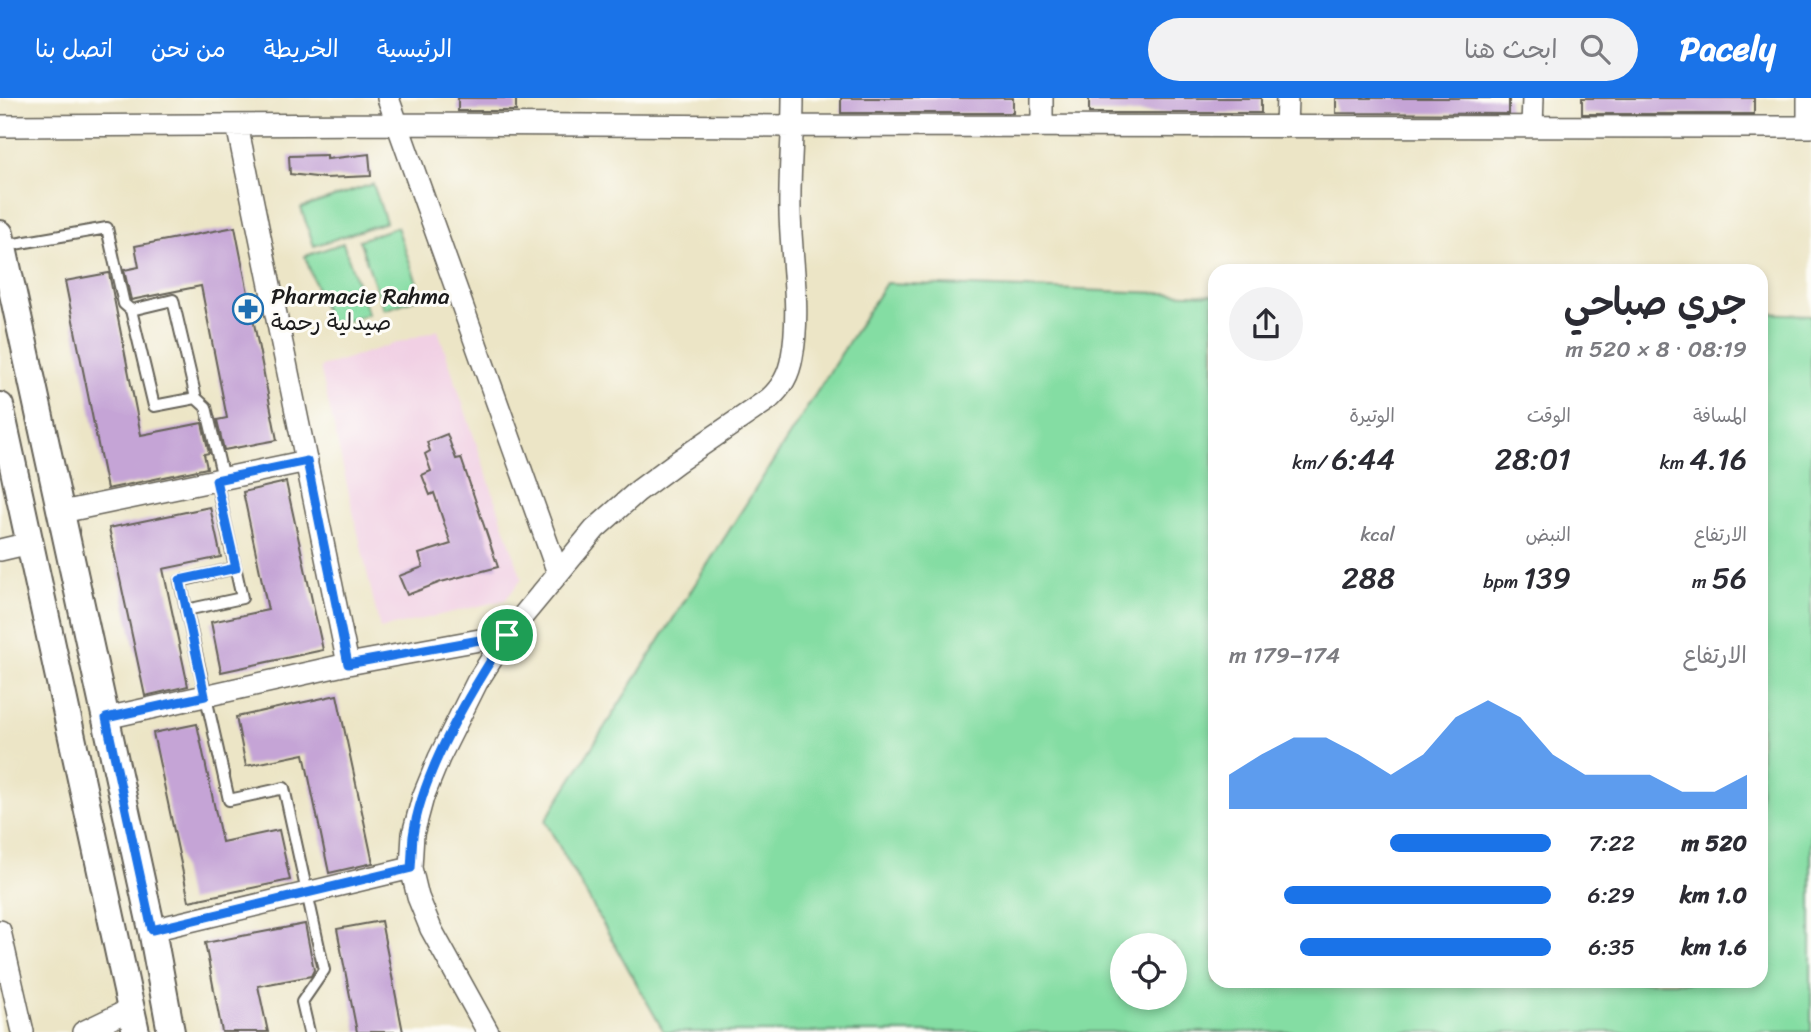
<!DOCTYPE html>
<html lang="ar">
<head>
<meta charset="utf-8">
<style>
  :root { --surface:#fff; --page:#f2f2f3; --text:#2b2b33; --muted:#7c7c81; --accent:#1a73e8 }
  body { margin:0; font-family:Sriracha,"Playpen Sans Arabic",sans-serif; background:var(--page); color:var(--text); direction:rtl; height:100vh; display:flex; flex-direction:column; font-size:26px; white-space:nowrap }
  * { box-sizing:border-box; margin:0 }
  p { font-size:23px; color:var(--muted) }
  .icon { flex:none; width:38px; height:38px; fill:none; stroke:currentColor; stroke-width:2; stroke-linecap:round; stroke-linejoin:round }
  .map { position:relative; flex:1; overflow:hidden; direction:ltr }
  .panel { position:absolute; left:1208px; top:166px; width:560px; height:724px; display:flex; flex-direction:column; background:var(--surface); border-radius:21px; box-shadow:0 4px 10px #0003; direction:rtl }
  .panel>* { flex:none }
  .buttons { position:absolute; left:1110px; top:835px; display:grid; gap:14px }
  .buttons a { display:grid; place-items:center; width:77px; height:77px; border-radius:50%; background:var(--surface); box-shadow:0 4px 10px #0003; font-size:35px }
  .pin { position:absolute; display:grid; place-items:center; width:60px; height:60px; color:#fff; margin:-30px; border:4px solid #fff; border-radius:50%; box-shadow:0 2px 7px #0007 }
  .round { display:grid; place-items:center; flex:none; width:74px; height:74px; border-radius:37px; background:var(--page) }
  .overview { display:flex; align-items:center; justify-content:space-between; height:119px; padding:0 21px }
  h1 { font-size:38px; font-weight:600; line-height:52px }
  .metrics { display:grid; grid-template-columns:repeat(3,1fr); gap:10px; height:119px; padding:7px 21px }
  .metrics div { display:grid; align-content:center }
  .metrics b { font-size:30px; font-weight:600 }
  .metrics small { font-size:19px; font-weight:400 }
  .metrics p { font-size:19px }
  .chart { height:196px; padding:14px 21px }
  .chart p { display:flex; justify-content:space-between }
  .chart svg { width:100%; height:126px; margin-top:7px; fill:var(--accent); opacity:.7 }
  ul { padding:0 21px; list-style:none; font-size:23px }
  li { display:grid; grid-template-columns:112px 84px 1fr; align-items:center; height:52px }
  li i { height:18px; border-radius:9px; background:var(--accent) }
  header { display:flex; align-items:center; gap:42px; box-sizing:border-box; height:98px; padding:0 35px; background:var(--accent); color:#fff }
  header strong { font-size:33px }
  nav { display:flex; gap:38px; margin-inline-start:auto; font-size:24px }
  .search { width:490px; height:63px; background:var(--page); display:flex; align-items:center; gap:18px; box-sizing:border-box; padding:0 24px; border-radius:38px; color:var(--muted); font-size:26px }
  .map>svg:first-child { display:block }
</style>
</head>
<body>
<header>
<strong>Pacely</strong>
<div class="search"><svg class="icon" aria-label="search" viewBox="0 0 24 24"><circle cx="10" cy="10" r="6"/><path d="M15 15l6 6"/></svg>ابحث هنا</div>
<nav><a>الرئيسية</a><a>الخريطة</a><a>من نحن</a><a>اتصل بنا</a></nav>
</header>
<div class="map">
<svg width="1811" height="934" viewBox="0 0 1811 934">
  <rect width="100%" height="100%" fill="#fdfcf7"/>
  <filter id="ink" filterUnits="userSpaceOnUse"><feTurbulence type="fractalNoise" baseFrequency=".0143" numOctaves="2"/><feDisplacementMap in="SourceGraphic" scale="14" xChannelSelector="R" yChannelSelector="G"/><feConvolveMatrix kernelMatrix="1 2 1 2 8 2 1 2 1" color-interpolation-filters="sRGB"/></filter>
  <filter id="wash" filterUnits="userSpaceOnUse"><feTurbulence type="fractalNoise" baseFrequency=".00686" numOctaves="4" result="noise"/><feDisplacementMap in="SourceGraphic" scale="28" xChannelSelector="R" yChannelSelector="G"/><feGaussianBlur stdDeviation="1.57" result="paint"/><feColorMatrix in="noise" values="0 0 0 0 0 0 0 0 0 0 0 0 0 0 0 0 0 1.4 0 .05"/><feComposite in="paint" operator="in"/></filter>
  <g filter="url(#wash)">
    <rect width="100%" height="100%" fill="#ece5c6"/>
    <!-- built -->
    <path fill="#f1d0e4" d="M438,232L522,481L505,502L380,531L320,269Z"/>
    <!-- green -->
    <path fill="#84dda3" stroke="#507c60" stroke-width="2" fill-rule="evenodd" d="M373,86L386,124L314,148L301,110Z
      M397,129L422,199L384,212L359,142Z
      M343,145L368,216L330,229L305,158Z
      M886,185L1214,197V884H1760L1761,215L1811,217V934H664L545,723ZM1174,847V900H1122V847Z"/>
    <g id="blocks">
      <!-- building -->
      <path fill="#c5a4d6" d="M458,0H516V13H458Z
        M841,0H1013V15H841Z
        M1089,0H1261V15H1089Z
        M1336,0H1509V16L1336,15Z
        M1582,0H1754V16H1582Z
        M369,56L371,78L325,80L290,76L289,58L327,57V61Z
        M235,129L277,342L224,352L217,322L227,320L201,188L131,202L124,172L139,169L135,148Z
        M109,175L141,337L202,325L209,355L204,356L207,370L107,391L65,183Z
        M447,336L456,361L461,360L498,469L441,484L407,497L399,478L423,469L419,456L451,446L434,395L430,397L422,377L431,373L425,356L430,353L427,344Z
        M286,384L323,552L221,574L211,524L268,512L243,394Z
        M210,409L221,459L163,471L188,588L145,598L109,430Z
        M337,597L373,765L329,775L304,656L246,668L236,619Z
        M197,626L222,744L279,732L290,782L189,803L153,635Z
        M381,823L403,934H357L337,831Z
        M305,826L314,872L311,878L258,888L268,934H222L205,845Z"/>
    </g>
  </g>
  <g filter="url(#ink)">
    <use href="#blocks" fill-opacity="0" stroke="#656258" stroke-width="2"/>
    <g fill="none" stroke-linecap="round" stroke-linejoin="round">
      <!-- service casing -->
      <g stroke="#656258" stroke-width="14">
        <path id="service" d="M3,148L107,130L124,206L131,212
          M196,300L154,308L131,212L173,202L196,300L206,309L223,380
          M235,470L180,483L229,702L284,690L324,872L302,904L309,934
          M186,512L242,500L216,382"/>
      </g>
      <!-- minor casing -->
      <g stroke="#656258" stroke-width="24">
        <path id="minor" d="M388,0L558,475
          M237,27L348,566
          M0,28L397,26L793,28L1811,29
          M1042,28V0
          M1532,28L1533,0
          M1286,29L1287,0
          M1808,29V0
          M62,414L307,363
          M0,452L30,445
          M106,620L348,566L507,537
          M152,832L411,770
          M0,833L23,934
          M83,934L131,911
          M488,934L431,831L418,799L411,770L413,736L423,699L439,660L477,584L507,537L595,431L638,393L677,364L769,301C782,289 789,277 792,259C801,212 791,161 790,114C789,76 793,38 793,0"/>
      </g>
      <!-- tertiary casing -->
      <g stroke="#656258" stroke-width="30">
        <path id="tertiary" d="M0,136L152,832L171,934
          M0,308L136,934"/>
      </g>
      <!-- service -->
      <use href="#service" stroke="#fff" stroke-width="10"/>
      <!-- minor -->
      <use href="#minor" stroke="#fff" stroke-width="21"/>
      <!-- tertiary -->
      <use href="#tertiary" stroke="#fff" stroke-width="26"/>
    </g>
  </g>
  <g fill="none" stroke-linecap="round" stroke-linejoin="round" filter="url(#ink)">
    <!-- route casing -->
    <g stroke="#fff" stroke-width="14">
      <path id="route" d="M307,363L348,566L507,537C472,591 422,673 413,738C412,748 412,759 411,770L152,832L106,620L205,598L180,482L236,470L216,382Z"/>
    </g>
    <!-- route -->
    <use href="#route" stroke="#1a73e8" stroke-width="9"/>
  </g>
  <!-- icons -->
  <defs>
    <g id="pharmacy-ring" transform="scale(1.575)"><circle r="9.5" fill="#fdfcf7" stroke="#1f6fb2" stroke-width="1.5"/><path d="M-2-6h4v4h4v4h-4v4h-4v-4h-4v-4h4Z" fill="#1f6fb2"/></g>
  </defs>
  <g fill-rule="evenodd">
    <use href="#pharmacy-ring" x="248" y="211"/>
  </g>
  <g text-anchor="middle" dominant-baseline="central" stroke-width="6" stroke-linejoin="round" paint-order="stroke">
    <!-- poi labels -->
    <g font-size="23" fill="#1c1c1c" stroke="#fdfcf7" text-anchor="start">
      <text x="271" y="198">Pharmacie Rahma<tspan x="271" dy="26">صيدلية رحمة</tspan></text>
    </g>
  </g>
</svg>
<div class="buttons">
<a><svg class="icon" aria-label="locate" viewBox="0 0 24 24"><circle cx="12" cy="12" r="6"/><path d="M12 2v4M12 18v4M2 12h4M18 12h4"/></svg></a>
</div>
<div class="pin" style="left:507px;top:537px;background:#1e9e55"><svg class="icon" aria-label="arrive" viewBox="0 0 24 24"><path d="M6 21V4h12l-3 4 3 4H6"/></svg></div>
<section class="panel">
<div class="overview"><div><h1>جري صباحي</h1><p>08:19 · 8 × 520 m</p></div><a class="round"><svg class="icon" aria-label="share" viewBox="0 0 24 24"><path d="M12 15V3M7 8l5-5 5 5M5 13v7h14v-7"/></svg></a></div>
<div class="metrics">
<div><p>المسافة</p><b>4.16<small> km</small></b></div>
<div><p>الوقت</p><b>28:01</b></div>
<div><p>الوتيرة</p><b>6:44<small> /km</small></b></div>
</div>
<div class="metrics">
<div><p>الارتفاع</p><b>56<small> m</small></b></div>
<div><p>النبض</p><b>139<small> bpm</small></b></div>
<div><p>kcal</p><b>288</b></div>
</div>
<div class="chart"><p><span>الارتفاع</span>174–179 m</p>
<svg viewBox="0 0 160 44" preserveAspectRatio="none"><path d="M0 44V32L10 25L20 19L30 19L40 25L50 32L60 25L70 12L80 6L90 12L100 25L110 32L120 32L130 32L140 38L150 38L160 32V44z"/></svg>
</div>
<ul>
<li><b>520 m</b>7:22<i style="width:50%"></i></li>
<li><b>1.0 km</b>6:29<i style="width:83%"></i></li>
<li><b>1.6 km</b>6:35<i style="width:78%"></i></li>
</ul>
</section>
</div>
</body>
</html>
